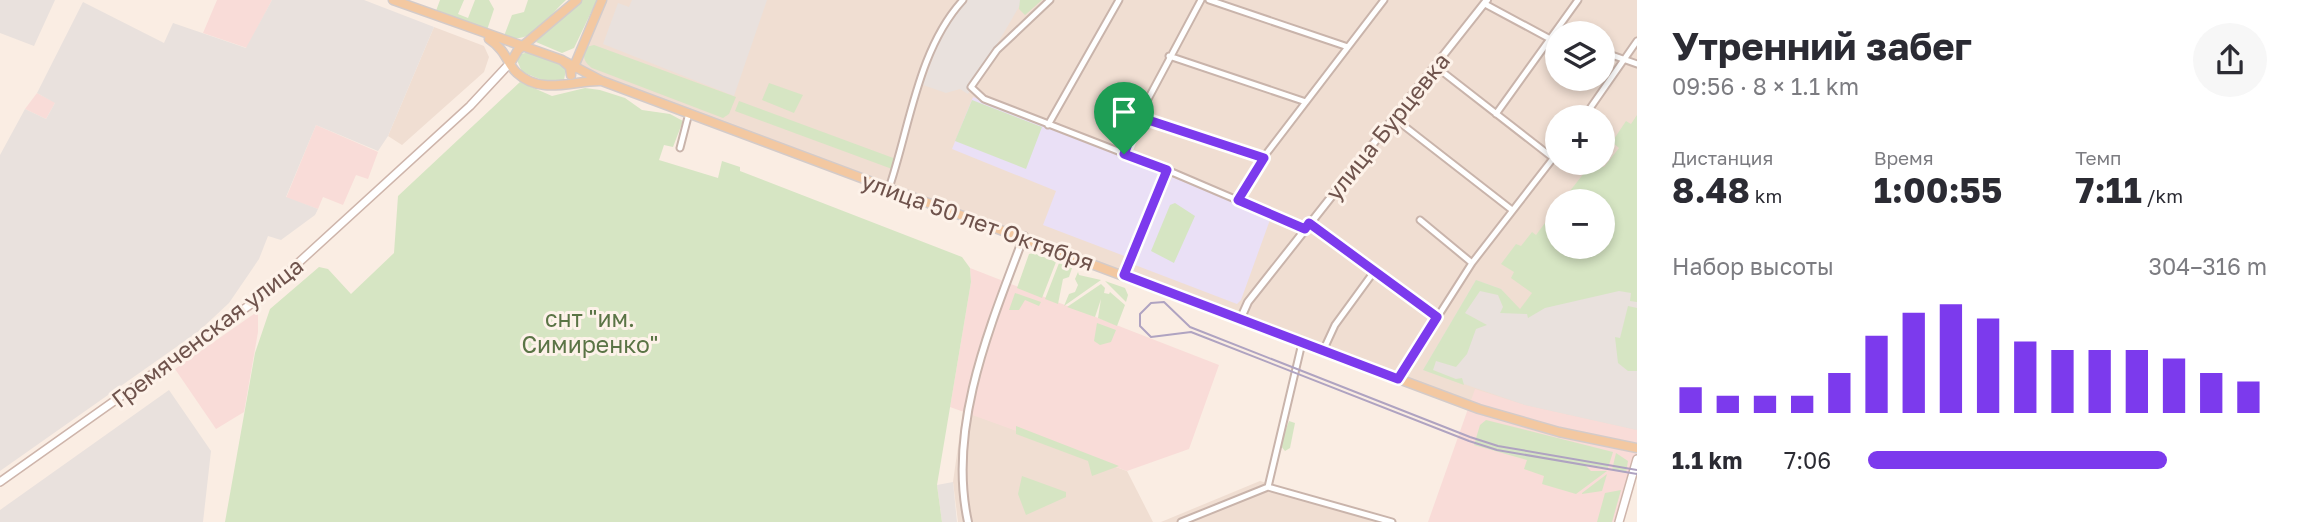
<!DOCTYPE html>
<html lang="ru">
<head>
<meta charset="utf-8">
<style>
  :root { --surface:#fff; --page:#f7f7f7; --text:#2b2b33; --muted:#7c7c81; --accent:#7c3aed }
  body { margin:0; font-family:"Golos Text",sans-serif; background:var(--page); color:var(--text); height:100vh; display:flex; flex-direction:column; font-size:26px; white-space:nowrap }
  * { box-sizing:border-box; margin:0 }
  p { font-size:23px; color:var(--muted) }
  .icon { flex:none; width:38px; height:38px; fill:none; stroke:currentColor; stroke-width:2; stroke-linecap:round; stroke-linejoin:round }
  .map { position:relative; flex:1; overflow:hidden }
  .drawer { display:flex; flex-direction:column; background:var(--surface); width:665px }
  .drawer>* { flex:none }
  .controls { position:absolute; left:1545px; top:21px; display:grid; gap:14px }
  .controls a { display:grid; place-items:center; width:70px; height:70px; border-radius:50%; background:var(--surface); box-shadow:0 4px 10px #0003; font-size:35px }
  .pin { position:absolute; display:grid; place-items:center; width:60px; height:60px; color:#fff; margin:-72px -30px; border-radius:50% 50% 50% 0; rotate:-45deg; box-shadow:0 0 7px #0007 }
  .pin .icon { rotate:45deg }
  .round { display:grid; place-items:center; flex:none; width:74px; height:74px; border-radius:37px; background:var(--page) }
  .headline { display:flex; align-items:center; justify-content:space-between; height:119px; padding:0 35px }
  h1 { font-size:38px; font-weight:700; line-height:52px }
  .metrics { display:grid; grid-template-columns:repeat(3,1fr); gap:10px; height:119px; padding:7px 35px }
  .metrics div { display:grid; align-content:center }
  .metrics b { font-size:35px; font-weight:700 }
  .metrics small { font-size:19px; font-weight:400 }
  .metrics p { font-size:19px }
  .chart { height:196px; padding:14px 35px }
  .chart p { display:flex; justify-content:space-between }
  .chart svg { width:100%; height:126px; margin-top:7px; stroke:var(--accent); stroke-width:6 }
  ul { padding:0 35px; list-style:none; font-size:23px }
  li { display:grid; grid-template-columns:112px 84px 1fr; align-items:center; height:52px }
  li i { height:18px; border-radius:9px; background:var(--accent) }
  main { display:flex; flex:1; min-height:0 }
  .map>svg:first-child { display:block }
</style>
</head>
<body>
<main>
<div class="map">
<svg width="1637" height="522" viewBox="0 0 1637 522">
  <rect width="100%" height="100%" fill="#faede3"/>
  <!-- residential -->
  <path fill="#f0ded2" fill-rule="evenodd" d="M602,0H1637V448L1479,409L602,81L574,64ZM1558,33H1603V79H1558ZM1558,117H1603V163H1558ZM1558,201H1603V247H1558Z
    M434,27L484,46L489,57L484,72L402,145L388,136Z
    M963,411L1127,471L1153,522H958L953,482Z
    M1260,481L1397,522H1161Z"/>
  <!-- commercial -->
  <path fill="#f9dcd8" d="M217,0H272L247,48L203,33Z
    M37,93L58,104L55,103L46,119L25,109Z
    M316,125L378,152L368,179L356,175L343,205L323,197L318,209L286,198Z
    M970,268L1219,365L1189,449L1127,471L950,407L971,282Z
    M258,311V332L244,412L216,429L175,369Z
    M1475,389L1525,405L1637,430V456L1619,522H1428Z"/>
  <!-- industrial -->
  <path fill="#e9e1dd" d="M0,0H55L34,46L0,33Z
    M272,0H364L434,27L388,136L378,151L316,125L286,197L318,209L315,215L281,240L268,236L259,259L229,303L199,331L0,471V155L25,109L46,119L55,103L37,93L83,2L164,43L173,23L246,48Z
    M632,0H767L734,96L603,44L618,3L629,7Z
    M966,0H1023L968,94L960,89L946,93L923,85L941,35Z
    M1637,275V430L1525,405L1423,370L1476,280L1501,289L1520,310Z
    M169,390L211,451L203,522H0V510Z
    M953,482L957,522H942L937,485Z"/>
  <!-- education -->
  <path fill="#eae0f6" d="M973,97L1163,171L1127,257L1043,225L1056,191L952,149Z
    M1172,177L1271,217L1241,300L1237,304L1135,265Z"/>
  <!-- green -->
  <path fill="#d6e5c3" d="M440,0H464L458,14L468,18L475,0H489L494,9L487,30L436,11Z
    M528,0H566C548,16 532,47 504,36L512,15L524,12Z
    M580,0H597L574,48L562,53L536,42Z
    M1020,0H1042L1025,15L1019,9Z
    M594,45L736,97L729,114L723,118L592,68C584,62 582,57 586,47Z
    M529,52L562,64L566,69L564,80L552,84L522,72L517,60L521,54Z
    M520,82L552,96L585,88L600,90L625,98L642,110L670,114L683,121L673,147L664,145L659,160L718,178L722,161L740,167V171L962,257L970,268L971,282L937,485L942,522H225L255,353L270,309L319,267L328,269L351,294L394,253L398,196Z
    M769,83L803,95L794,113L762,100Z
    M972,100L1042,127L1026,169L955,141Z
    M739,101L896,159L892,169L735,111Z
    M1637,115V302L1630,301L1631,293L1619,291L1545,308L1528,318L1527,314L1500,313L1503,307L1498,295L1480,291L1465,313L1487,325L1476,329L1467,354L1456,367L1436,361L1433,370L1456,379L1462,378L1464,385L1423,370L1476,280L1501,289L1520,309L1532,293L1511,278L1514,272L1501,264L1516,244L1521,246L1532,232L1536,235L1557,207L1558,247H1603V201H1562L1592,163L1604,167L1619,148L1612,142L1626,121L1631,124Z
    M1175,203L1195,216L1174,263L1151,251L1170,205Z
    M1034,253L1056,262L1042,298L1017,288L1029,254Z
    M1059,263L1072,268L1069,277L1063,279L1058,304L1045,299Z
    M1078,272L1079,275L1101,280L1064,306L1069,294L1075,292L1078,285L1075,279Z
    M1105,281L1125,288L1128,295L1126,302Z
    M1101,284L1105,288L1104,293L1109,294L1110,292L1125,305L1117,326L1098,318L1101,299L1095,317L1067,307Z
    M1015,293L1041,302L1039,306L1025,300L1019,310H1009Z
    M1628,306L1637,308V371H1628L1618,363L1615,337L1620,338Z
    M1097,323L1116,330L1111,342L1100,345L1094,341Z
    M1486,420L1613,452L1608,468L1584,464L1591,471H1607L1576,494L1542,484L1544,476L1524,469L1527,460L1474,445L1480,425Z
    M1289,421L1295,423L1290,448L1285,451L1280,445Z
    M1016,426L1119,466L1092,476L1088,461L1016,434Z
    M1616,453L1628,461L1626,473L1612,470Z
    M1607,474L1602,491L1582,494V493Z
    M1022,476L1066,492V497L1026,515L1018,494Z
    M1621,490L1612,522H1597L1605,493Z"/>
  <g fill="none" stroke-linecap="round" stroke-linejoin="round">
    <!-- minor casing -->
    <g stroke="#c9b4ab" stroke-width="9">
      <path id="minor" d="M1050,0L997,50L971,87L984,99L1167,170L1305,229
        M1209,0L1348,47
        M1485,4L1552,40
        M1603,52L1637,64
        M1169,56L1306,102
        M1435,66L1553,158
        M1496,114L1578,0
        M1139,116L1263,158
        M1584,117L1637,41
        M1394,118L1512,210
        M1048,125L1119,0
        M680,148L689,113
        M1124,154L1139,116L1201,0
        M889,188C910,126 918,49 963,0
        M1238,199L1263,158L1384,0
        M1420,220L1472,263
        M1309,224L1437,317
        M1123,275L1167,170
        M1323,351L1335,325L1373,273
        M1398,379L1472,263L1558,152
        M1268,487L1302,343
        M1181,522L1268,487L1392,522"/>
    </g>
    <!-- tertiary casing -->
    <g stroke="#c9b4ab" stroke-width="10">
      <path id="tertiary" d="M1240,320L1248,302L1487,0
        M968,522C947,426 991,324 1024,236"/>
    </g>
    <!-- secondary casing -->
    <g stroke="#ceb5ab" stroke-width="10">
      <path id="secondary" d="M0,482L261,297L470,106L511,62
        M1619,522L1637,459"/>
    </g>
    <!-- primary casing -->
    <g stroke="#d4cbc9" stroke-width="11">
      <path id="primary" d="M393,0L562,60L570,67L571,75
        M489,39C507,51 507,64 517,73C541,95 571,81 599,81
        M562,60L602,81L1479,409L1559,432L1637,448
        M511,62L518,50L577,0
        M573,69L602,0"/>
    </g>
    <!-- minor -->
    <use href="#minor" stroke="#fff" stroke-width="5"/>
    <!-- tertiary -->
    <use href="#tertiary" stroke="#fff" stroke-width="6"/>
    <!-- secondary -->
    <use href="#secondary" stroke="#fff" stroke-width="7"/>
    <!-- primary -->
    <use href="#primary" stroke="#f3c8a1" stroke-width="8"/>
    <!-- tram -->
    <path stroke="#afa3c1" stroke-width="2" d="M1637,470L1498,446L1470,437L1190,327L1164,302L1151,303L1140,314V326L1151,337L1191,332L1469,441L1497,450L1637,474"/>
  </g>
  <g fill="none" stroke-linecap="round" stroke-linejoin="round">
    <!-- route casing -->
    <g stroke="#fff" stroke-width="14">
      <path id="route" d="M1139,117L1264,158L1238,200L1305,229L1309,223L1437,317L1398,379L1124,275L1167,170L1124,154Z"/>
    </g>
    <!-- route -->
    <use href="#route" stroke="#7c3aed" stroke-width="9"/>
  </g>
  <g text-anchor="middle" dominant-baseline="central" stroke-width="6" stroke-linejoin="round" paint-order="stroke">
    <!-- street labels -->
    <g font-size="23" fill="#6f534c" stroke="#fdf2e9">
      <text transform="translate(1387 126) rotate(-51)">улица Бурцевка</text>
      <text transform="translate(978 221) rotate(20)">улица 50 лет Октября</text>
      <text transform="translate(207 332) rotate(-37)">Гремяченская улица</text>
    </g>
    <!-- park labels -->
    <g font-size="23" fill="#5a7445" stroke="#fdf2e9">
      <text x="590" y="318">снт "им.<tspan x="590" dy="26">Симиренко"</tspan></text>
    </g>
  </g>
</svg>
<div class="controls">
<a><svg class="icon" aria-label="layers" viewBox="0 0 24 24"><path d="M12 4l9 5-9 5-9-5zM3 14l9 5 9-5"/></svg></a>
<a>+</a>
<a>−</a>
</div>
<div class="pin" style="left:1124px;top:154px;background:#1e9e55"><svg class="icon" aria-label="arrive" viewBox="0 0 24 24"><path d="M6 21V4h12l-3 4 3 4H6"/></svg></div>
</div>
<section class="drawer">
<div class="headline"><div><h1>Утренний забег</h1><p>09:56 · 8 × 1.1 km</p></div><a class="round"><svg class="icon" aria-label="share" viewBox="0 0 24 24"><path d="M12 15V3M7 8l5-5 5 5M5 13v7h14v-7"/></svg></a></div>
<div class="metrics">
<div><p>Дистанция</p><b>8.48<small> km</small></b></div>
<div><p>Время</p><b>1:00:55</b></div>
<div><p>Темп</p><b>7:11<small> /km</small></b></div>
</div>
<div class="chart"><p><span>Набор высоты</span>304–316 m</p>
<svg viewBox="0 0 160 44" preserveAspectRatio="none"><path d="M5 44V35M15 44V38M25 44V38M35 44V38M45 44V30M55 44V17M65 44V9M75 44V6M85 44V11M95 44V19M105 44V22M115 44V22M125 44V22M135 44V25M145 44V30M155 44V33"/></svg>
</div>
<ul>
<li><b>1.1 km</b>7:06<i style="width:75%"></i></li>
</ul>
</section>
</main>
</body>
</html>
